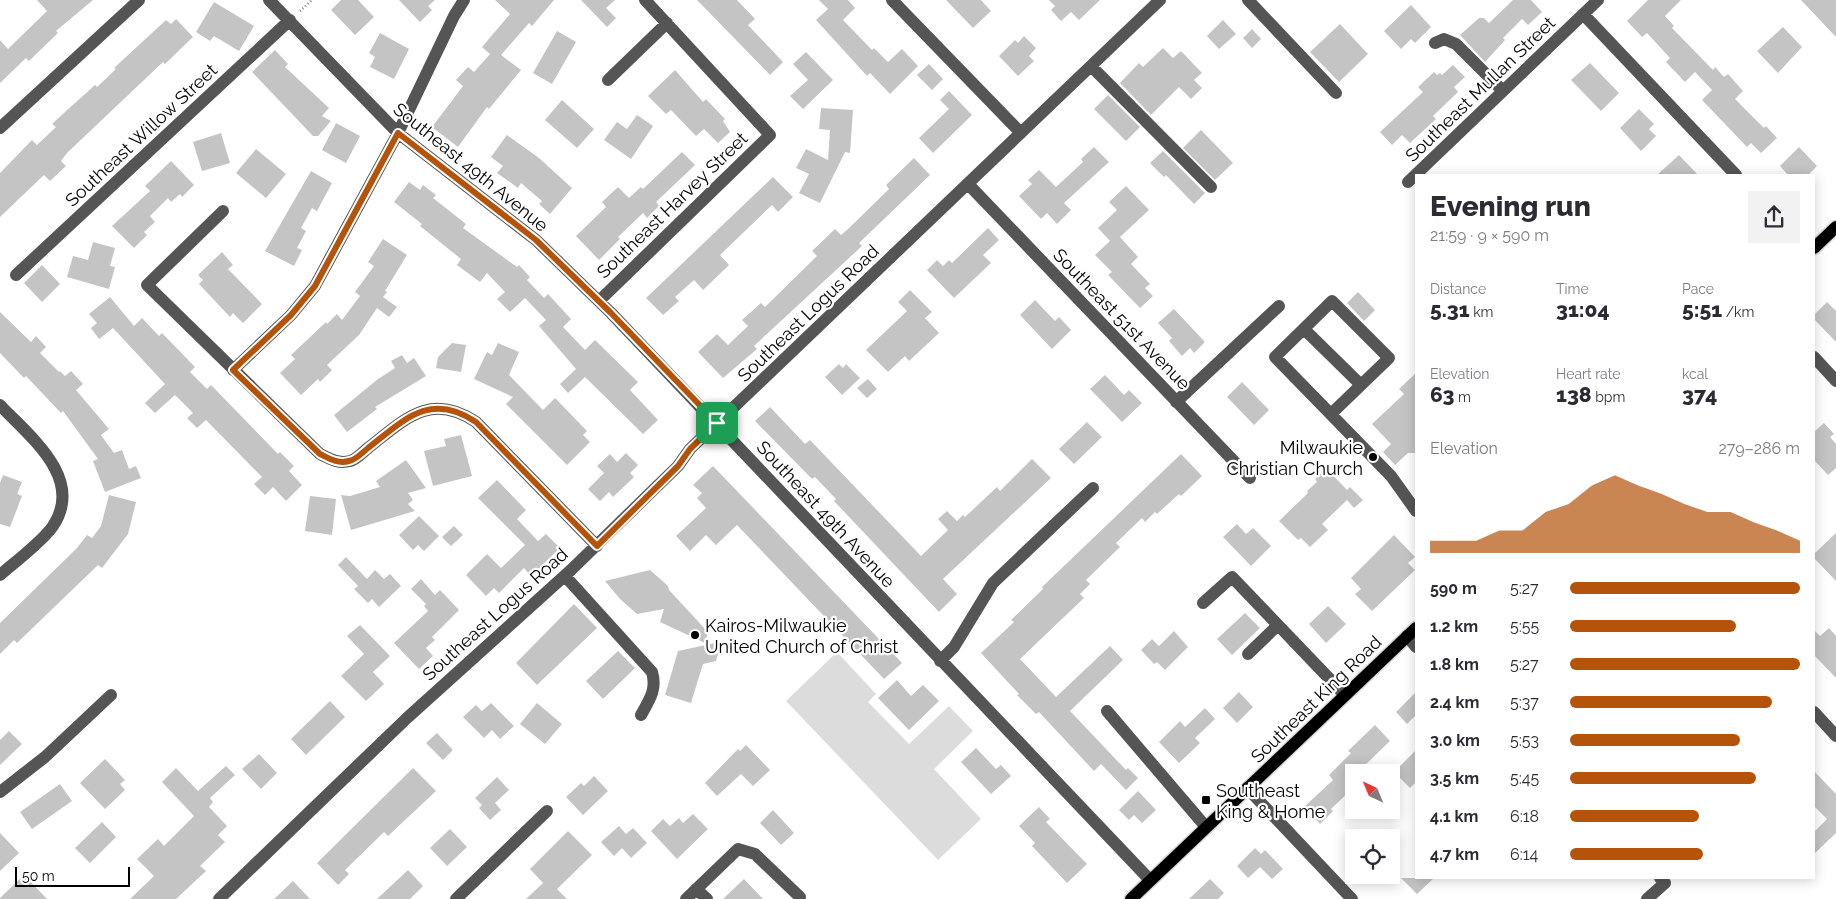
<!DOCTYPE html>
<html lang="en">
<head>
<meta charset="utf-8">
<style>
  :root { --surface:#fff; --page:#f2f2f3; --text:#2b2b33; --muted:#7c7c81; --accent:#b45309 }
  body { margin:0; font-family:Raleway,sans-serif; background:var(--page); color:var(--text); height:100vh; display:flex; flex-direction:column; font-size:19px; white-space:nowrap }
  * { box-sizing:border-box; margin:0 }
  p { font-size:16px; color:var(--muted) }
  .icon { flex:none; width:28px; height:28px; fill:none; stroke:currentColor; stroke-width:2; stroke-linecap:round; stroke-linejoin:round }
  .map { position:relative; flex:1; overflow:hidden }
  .drawer { position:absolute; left:1415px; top:174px; width:400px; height:705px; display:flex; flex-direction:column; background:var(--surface); border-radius:0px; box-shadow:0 2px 12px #0003 }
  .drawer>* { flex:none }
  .needle { width:32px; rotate:316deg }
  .controls { position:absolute; left:1345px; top:764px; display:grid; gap:10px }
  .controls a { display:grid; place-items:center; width:55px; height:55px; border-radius:0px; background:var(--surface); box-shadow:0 2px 12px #0003; font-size:25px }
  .scale { position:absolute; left:15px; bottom:12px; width:115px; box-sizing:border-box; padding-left:5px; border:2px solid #000; border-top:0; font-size:14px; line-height:18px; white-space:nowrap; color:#000; -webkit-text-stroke:4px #fff; paint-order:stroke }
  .pin { position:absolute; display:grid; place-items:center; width:42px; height:42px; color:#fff; margin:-21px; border-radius:10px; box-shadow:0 2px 8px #0006 }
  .round { display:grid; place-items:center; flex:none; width:52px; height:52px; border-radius:0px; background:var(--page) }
  .overview { display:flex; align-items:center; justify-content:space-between; height:85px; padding:0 15px }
  h1 { font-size:28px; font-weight:800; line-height:38px }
  .figures { display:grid; grid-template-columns:repeat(3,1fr); gap:8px; height:85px; padding:5px 15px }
  .figures div { display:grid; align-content:center }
  .figures b { font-size:21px; font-weight:800 }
  .figures small { font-size:14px; font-weight:400 }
  .figures p { font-size:14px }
  .chart { height:140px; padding:10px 15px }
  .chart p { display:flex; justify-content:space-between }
  .chart svg { width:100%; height:90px; margin-top:5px; fill:var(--accent); opacity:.7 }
  ul { padding:0 15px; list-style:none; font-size:16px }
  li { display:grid; grid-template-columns:80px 60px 1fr; align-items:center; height:38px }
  li i { height:12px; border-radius:6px; background:var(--accent) }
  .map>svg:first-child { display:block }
</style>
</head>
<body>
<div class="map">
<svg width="1836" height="899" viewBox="0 0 1836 899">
  <rect width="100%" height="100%" fill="#fff"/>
  <!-- green -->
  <path fill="#dcdcdc" d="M837,652L876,694L868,702L909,744L949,706L973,731L934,769L981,819L938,860L786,701Z"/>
  <!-- building -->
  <path fill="#c4c4c4" d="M37,0H93L56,31L58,33L29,61L26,58L0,83V40L8,49L47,11Z
    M341,0H358L374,17L355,35L331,10Z
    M399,0H435L428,6L432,10L420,22Z
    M495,0H554L532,26L529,23L501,55L521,70L489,109L487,107L458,147L432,127L463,86L456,80L468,67L474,72L490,54L482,47L510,14Z
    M581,0H615L606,8L616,18L607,27Z
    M697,0H737L755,19L748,25L783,62L770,75Z
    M819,0H848L855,8L843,20L872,50L874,48L888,62L902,49L918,66L890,94L870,73L867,76L816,20L828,9Z
    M946,0H981L991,11L973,28Z
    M1049,0H1100L1079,20L1071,12L1061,21L1051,10L1055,6Z
    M1513,0H1531L1542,12L1528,25L1522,19L1503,38L1505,40L1485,62L1460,35L1479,18H1484L1489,23Z
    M1648,0H1681L1665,16L1674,26L1672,28L1713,70L1715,67L1724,77L1728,74L1743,91L1735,99L1764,128L1766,126L1777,138L1761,153L1751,143L1747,147L1702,100L1712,90L1695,72L1685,82L1666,62L1670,58L1647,33L1642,37L1627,21Z
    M1801,0H1836V37Z
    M214,2L254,26L239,51L214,36L210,41L196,32Z
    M1411,5L1431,27L1415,43L1411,39L1401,49L1384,31Z
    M176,19L193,37L165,64L163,62L67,153L61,161L66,166L50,181L44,175L0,217V173L32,140L37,145L56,127L52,124L65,112L95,85L97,87L116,69L114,68L166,20L171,24Z
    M1223,20L1236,34L1219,49L1207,36Z
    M1340,24L1368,54L1339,82L1310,52Z
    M1783,27L1802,47L1778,73L1757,51Z
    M1252,29L1261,39L1252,48L1243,38Z
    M557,31L576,42L552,84L533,73Z
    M380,33L409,49L394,79L370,67L375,57L369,53Z
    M1024,36L1036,48L1029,56L1034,61L1018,76L999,56L1015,40L1018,43Z
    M1163,48L1173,58L1181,51L1202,73L1194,80L1202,88L1191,99L1179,87L1151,115L1120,83L1139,63L1143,67Z
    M275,50L288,64L285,67L329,108L322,116L331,121L318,136H313L252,72Z
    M806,52L833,80L803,109L790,96L808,80L793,64Z
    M1590,63L1619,93L1601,111L1571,80Z
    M929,64L943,79L932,90L917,75Z
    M1453,65L1465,77L1454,87L1458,92L1433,116L1436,119L1410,143L1402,135L1392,145L1380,132L1423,92L1418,87L1434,72L1437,75L1440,73L1442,75Z
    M675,70L703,102L706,99L725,119L723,121L730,132L718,143L704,129L696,136L671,110L666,114L648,96Z
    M949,91L972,115L933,153L919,138L949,109L940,100Z
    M1108,95L1140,127L1126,141L1094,109Z
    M562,100L594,129L577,148L545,120Z
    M821,108L853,110L850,153L845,152L820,203L799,193L809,174L796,168L806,149L828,160L830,130L819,129Z
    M1639,109L1654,124L1649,129L1656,136L1641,151L1620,128Z
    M637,115L653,126L631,159L604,140L617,122L627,129Z
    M336,123L360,136L346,163L322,150Z
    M1201,130L1233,163L1215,180L1183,148Z
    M221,133L230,163L202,171L193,142Z
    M507,135L539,158L572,188L550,214L539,204L542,201L521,183L518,188L497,173L503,166L491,157Z
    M1094,147L1109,162L1064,203L1071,210L1057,224L1047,213L1041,219L1019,196L1032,184L1028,180L1039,170L1056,187L1083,162L1081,159Z
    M1799,147L1817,166L1808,175H1788L1780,166Z
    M256,149L286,174L266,198L236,173Z
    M1163,151L1205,193L1194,204L1166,175L1164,177L1150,163Z
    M682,152L695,165L656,202L659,206L647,218L643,213L618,237L620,239L599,260L576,236L606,207L602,202L618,187L629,198L641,187L643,189Z
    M1679,155L1698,175H1657Z
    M914,158L930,175L859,243L862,246L754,346L757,349L723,378L698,352L717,334L728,345L748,326L742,320L761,303L765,307L817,256L812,251L835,229L841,235L847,230L889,189L886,185Z
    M171,161L194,185L182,197L180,194L171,202L168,198L150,216L155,222L144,232L147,235L134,248L112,226L150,191L145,186Z
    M311,171L332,183L317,211L312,208L301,228L306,231L297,248L302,250L294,266L265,251Z
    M773,177L793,197L778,212L772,205L720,255L729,265L703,290L694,280L675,297L679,301L663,315L646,298Z
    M409,182L420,190L423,185L436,195L433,198L466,224L463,228L517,267L519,265L530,277L527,280L544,298L548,294L571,319L563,327L585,350L595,340L638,382L630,390L658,420L643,434L585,377L568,393L560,384L576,369L539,326L546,320L525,298L510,312L497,299L505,292L487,273L480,282L457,265L461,259L420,226L422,224L394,202Z
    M1126,186L1149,210L1120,237L1138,257L1131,264L1150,284L1145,288L1153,296L1140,308L1108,275L1112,272L1095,255L1110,241L1098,228L1117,210L1109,202Z
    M988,228L999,240L983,255L991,263L954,298L927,270L937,260L943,266L949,260L952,263Z
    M383,239L407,255L385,291L387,292L383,297L397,307L389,317L377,308L359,335L327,365L332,370L320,382L318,379L301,395L280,373L295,359L291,355L326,322L327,324L337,314L342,320L360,296L355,292L374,266L368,262Z
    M93,242L115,248L110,266L115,267L109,289L67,277L73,256L88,260Z
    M222,252L233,265L228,269L262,304L243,323L233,313L230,317L199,284L203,280L198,275Z
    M42,265L60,284L42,302L24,283Z
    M910,290L932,312L925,318L939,333L909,361L905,356L888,372L866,350L907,311L898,302Z
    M1358,292L1375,310L1364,321L1347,303Z
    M110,297L134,326L142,318L159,336L162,333L195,367L190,372L207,389L211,385L278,454L280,452L294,466L289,471L302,485L286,501L273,487L265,495L254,484L262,477L206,420L197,428L187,418L193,413L175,395L155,413L145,403L165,384L113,328L99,339L91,328L97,323L89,314Z
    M1035,300L1055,321L1059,317L1071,330L1052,349L1020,315Z
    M1827,302L1836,311V342L1814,319V315Z
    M1174,309L1205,342L1194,353L1190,348L1182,356L1169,341L1172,338L1158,323Z
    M0,312L31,342L36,336L46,347L40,353L59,372L60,371L65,376L71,371L83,384L76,390L109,429L101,435L114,453L122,450L129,469L136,466L141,478L105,492L93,461L98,459L63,411L61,413L26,376L24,378L0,353Z
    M452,343L466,345L461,372L436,368L438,357Z
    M498,343L519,352L509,375L543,410L555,398L587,431L583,435L590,442L567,465L506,404L513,397L474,379L487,352L492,355Z
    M402,355L407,363L414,358L426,376L375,407L377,409L347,432L334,415L378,379L395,368L391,361Z
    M839,364L843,368L846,364L860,378L842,395L825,377Z
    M1416,373V453H1408L1395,465L1383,452L1391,444L1372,424L1404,394L1399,389Z
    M1105,375L1124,395L1129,390L1142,403L1122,422L1090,389Z
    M868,379L877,389L867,398L857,388Z
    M1242,382L1269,410L1254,425L1227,397Z
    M770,407L805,444L810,440L921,556L948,530L938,519L947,511L957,521L963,515L965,517L997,487L1000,491L1032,459L1051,478L943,579L957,594L939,612L834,501L836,499L815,477L812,479L755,421Z
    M1087,422L1102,437L1074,464L1059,449Z
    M1824,423L1834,434L1830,437L1836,444V468L1828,475L1814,460V432Z
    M461,435L472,476L433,486L424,451L446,446L444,439Z
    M626,453L638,465L630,473L634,477L613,497L609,492L600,501L588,489L604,473L597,466L610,454L617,462Z
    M1181,454L1202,476L1181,496L1179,494L1157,514L1155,512L1145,522L1142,518L1116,543L1120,547L1086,580L1090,584L1080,594L1084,598L1020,659L1056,697L1110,646L1123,660L1070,711L1126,770L1128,768L1138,778L1126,790L1101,764L1094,771L1039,712L1036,714L1017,695L1019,694L981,653L1014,622L1011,620L1043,589L1042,587Z
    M406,460L426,488L408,493L413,500L408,504L415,511L351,530L341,495L350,496L380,487L376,481Z
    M713,466L902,663L884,679L737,525L716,545L706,535L690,551L676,536L706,508L697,498L702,493L693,485Z
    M1326,468L1347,490L1350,487L1363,500L1354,508L1347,500L1322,524L1328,530L1310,547L1301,538L1298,540L1279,521L1308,493L1307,491L1317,482L1315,479Z
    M3,475L22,482L17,494L22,496L10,527L0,524V483Z
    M497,480L526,510L517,519L538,541L546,534L560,548L531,576L524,568L499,593L494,588L486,596L466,575L487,554L501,568L525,545L478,498Z
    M109,495L136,502L128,534L102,568L98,565L17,643L14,640L0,654V623L77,548L87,535L92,538L101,526Z
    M310,496L336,499L332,535L305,531Z
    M419,516L439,536L424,551L418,545L413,550L399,535Z
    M1237,524L1246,534L1253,528L1271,546L1251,566L1223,537Z
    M454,526L463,535L451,546L442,537Z
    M1836,533V581L1814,558V554Z
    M1394,535L1415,557L1408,563L1415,570L1372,611L1355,594L1361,589L1351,578Z
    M346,557L367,579L375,570L384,579L390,574L401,586L379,607L372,599L368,603L354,589L358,586L338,565Z
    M650,570L668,586L669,590L708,632L705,643L660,622L664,609L637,614L620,599L605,581Z
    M421,579L435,595L440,590L459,610L432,637L435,640L426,648L433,656L419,669L394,643L428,611L424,606L426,604L411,589Z
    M574,604L597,628L537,685L516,663Z
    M1328,606L1346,624L1326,643L1309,624Z
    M1245,613L1260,628L1232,655L1217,639Z
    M360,625L390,656L373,672L384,684L366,701L341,676L364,654L347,636Z
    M1829,628L1836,636V678L1814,655V630L1820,636Z
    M1174,631L1188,647L1165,670L1157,662L1154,664L1141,650L1152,639L1159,646Z
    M715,643L720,648L716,661L703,664L691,703L665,695L678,651Z
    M618,651L635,668L603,699L586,681Z
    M897,680L911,696L923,685L939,701L909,730L878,698Z
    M1239,692L1253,707L1237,723L1223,708Z
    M1416,692V715L1407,724L1396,712Z
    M330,701L345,717L306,755L291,739Z
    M491,703L514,726L500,739L492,730L484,738L463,717L476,705L482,711Z
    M537,703L562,724L545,744L520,724Z
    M1205,708L1215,719L1195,738L1200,743L1179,763L1159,742L1180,721L1185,727Z
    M1375,725L1390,741L1358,772H1354V787L1331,809L1333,811L1320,824L1304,807L1333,780L1329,775L1351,753L1348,751Z
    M9,731L22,744L0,765V740Z
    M437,733L453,750L443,760L426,743Z
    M746,745L770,770L753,786L741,774L717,796L705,783L738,749L740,751Z
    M976,748L996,769L1001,765L1011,776L991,794L961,762Z
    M1416,750V782L1410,788L1394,772Z
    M259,754L277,773L261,789L242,769Z
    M105,759L125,780L120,784L125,790L105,809L80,783Z
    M226,766L235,775L210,798L213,802L209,807L227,826L218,835L225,842L200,866L206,871L176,899H130L154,876L137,859L158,839L164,846L194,816L162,782L176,768L198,791Z
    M413,768L436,791L388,836L384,832L345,870L349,874L338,885L317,863Z
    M1814,771L1836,794V833L1814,854V832L1827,819L1814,806Z
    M594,776L608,791L583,815L566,797L581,783L584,786Z
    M497,777L509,790L495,803L501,810L490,820L479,808L482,805L475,798Z
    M60,784L72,801L32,829L20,812Z
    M1138,791L1156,810L1142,823L1134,815L1129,820L1119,810Z
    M1039,807L1050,819L1046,822L1087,864L1067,883L1032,846L1035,843L1019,826Z
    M773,810L794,833L781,845L760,823Z
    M693,814L708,829L677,859L651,831L663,819L670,826L679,818L683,823Z
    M102,822L116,837L90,863L75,848Z
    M619,826L626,834L633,828L647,843L631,858L622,848L614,856L601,842Z
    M450,829L467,847L447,866L430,848Z
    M568,831L592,855L557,889L567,899H526L543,883L530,869Z
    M0,833L19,853L0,871Z
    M1255,848L1261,854L1265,850L1283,869L1272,879L1260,867L1248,878L1237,866Z
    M408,870L423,886L410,899H377Z
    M24,875L47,899H0V898Z
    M1401,878H1434L1417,894Z
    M744,879L763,899H723Z
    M1210,879L1224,893L1218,899H1189Z
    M293,881L310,899H274Z"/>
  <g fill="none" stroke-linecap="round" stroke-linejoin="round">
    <!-- major casing -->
    <g stroke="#dbdbdb" stroke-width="15">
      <path id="major" d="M1814,248L1836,227
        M1131,899L1416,628"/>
    </g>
    <!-- path -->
    <path stroke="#777" stroke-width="2.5" stroke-dasharray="1 2.5" stroke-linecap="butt" d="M300,11L312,0"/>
    <!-- minor -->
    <path stroke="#555" stroke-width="12" d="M269,0L398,133L536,240L611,313L1150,880
      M892,0L1021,133
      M1248,0L1336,93
      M1583,14L1736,175
      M1435,43L1444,39L1456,44L1503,91
      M1091,66L1211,187
      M608,80L667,23
      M0,128L139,0
      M1408,182L1598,0
      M968,184L1250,478
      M223,211L147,285L320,454C330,459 338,464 350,461C356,460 363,452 368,448C404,420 430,391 476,422L597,546
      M16,275L290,20
      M599,301L770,135L645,0
      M1304,329L1361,385
      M1814,357L1836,381
      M233,370L291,315L315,286L398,133L454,16L464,0
      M1176,402L1279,306
      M0,405C29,436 85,478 53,526C43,541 15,562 0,575
      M1331,414L1389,358L1332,301L1275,357L1391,476L1416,511
      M565,576L652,672C657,689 650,699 641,715
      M1203,603L1232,577L1345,695
      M1407,636L1416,647
      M1248,654L1278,625
      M940,661L954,647L993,583L1093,488
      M1107,711L1206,827
      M1814,712L1836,736
      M1247,788L1352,899
      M0,792L45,757L111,695
      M696,889L707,899
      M219,899L407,718L571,570L678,466L690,449L1160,0
      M456,899L547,811
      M686,899L738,849L755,854L800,897
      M1647,899L1665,883L1660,878"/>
    <!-- major -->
    <use href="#major" stroke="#000" stroke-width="12"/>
  </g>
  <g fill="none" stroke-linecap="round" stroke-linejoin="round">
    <!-- route casing -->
    <g stroke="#fff" stroke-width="10">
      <path id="route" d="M398,133L536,240L611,313L717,423L690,449L678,466L597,546L476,422C430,391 404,420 368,448C363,452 356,460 349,461C338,464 330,459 320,454L233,370L291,315L315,286Z"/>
    </g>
    <!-- route -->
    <use href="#route" stroke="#b45309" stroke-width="6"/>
  </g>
  <!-- markers -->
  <g fill="#000" stroke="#fff" stroke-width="2">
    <circle cx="1373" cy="457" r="5"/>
    <circle cx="695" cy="635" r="5"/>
    <rect x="1201" y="795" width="10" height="10" rx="2.5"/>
  </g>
  <g text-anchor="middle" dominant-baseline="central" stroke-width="4.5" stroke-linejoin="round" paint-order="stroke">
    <!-- street labels -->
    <g font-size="18" fill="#000" stroke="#fff">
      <text transform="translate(1480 89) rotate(-44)">Southeast Mullan Street</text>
      <text transform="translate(141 135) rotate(-43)">Southeast Willow Street</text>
      <text transform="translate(471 167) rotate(39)">Southeast 49th Avenue</text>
      <text transform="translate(672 205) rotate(-44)">Southeast Harvey Street</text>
      <text transform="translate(808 313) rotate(-44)">Southeast Logus Road</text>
      <text transform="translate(1122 319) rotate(46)">Southeast 51st Avenue</text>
      <text transform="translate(826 514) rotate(47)">Southeast 49th Avenue</text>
      <text transform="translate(495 614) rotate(-42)">Southeast Logus Road</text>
      <text transform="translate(1316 699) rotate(-44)">Southeast King Road</text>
    </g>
    <!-- poi labels -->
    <g font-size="18" fill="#000" stroke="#fff" text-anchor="start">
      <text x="1363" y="447" text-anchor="end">Milwaukie<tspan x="1363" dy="21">Christian Church</tspan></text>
      <text x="705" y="625">Kairos-Milwaukie<tspan x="705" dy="21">United Church of Christ</tspan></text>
      <text x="1216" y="790">Southeast<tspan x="1216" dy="21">King &amp; Home</tspan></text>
    </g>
  </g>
</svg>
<div class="controls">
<a><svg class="needle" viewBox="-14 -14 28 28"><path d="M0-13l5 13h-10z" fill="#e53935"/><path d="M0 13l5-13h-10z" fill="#7c7c81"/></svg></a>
<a><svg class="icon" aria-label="locate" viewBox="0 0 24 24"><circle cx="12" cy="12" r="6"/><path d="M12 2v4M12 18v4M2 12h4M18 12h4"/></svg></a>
</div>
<div class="scale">50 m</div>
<div class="pin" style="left:717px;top:423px;background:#1e9e55"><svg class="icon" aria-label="arrive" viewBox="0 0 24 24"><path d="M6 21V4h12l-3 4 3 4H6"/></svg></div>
<section class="drawer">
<div class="overview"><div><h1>Evening run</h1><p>21:59 · 9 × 590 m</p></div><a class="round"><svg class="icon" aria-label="share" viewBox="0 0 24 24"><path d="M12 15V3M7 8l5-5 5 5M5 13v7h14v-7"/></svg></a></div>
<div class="figures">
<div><p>Distance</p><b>5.31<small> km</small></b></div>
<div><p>Time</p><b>31:04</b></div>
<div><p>Pace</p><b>5:51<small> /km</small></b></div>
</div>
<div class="figures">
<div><p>Elevation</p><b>63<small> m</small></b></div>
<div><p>Heart rate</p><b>138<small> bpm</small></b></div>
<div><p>kcal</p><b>374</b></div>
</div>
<div class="chart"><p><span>Elevation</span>279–286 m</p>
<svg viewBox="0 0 160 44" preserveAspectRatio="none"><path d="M0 44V38L10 38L20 38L30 33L40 33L50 24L60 20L70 11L80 6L90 11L100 15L110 20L120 24L130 24L140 29L150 33L160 38V44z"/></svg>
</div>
<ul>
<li><b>590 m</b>5:27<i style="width:100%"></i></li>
<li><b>1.2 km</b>5:55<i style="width:72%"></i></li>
<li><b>1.8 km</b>5:27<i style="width:100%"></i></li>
<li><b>2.4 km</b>5:37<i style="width:88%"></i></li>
<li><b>3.0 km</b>5:53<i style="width:74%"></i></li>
<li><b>3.5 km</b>5:45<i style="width:81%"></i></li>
<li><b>4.1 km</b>6:18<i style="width:56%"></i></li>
<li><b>4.7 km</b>6:14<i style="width:58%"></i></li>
</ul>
</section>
</div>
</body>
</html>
